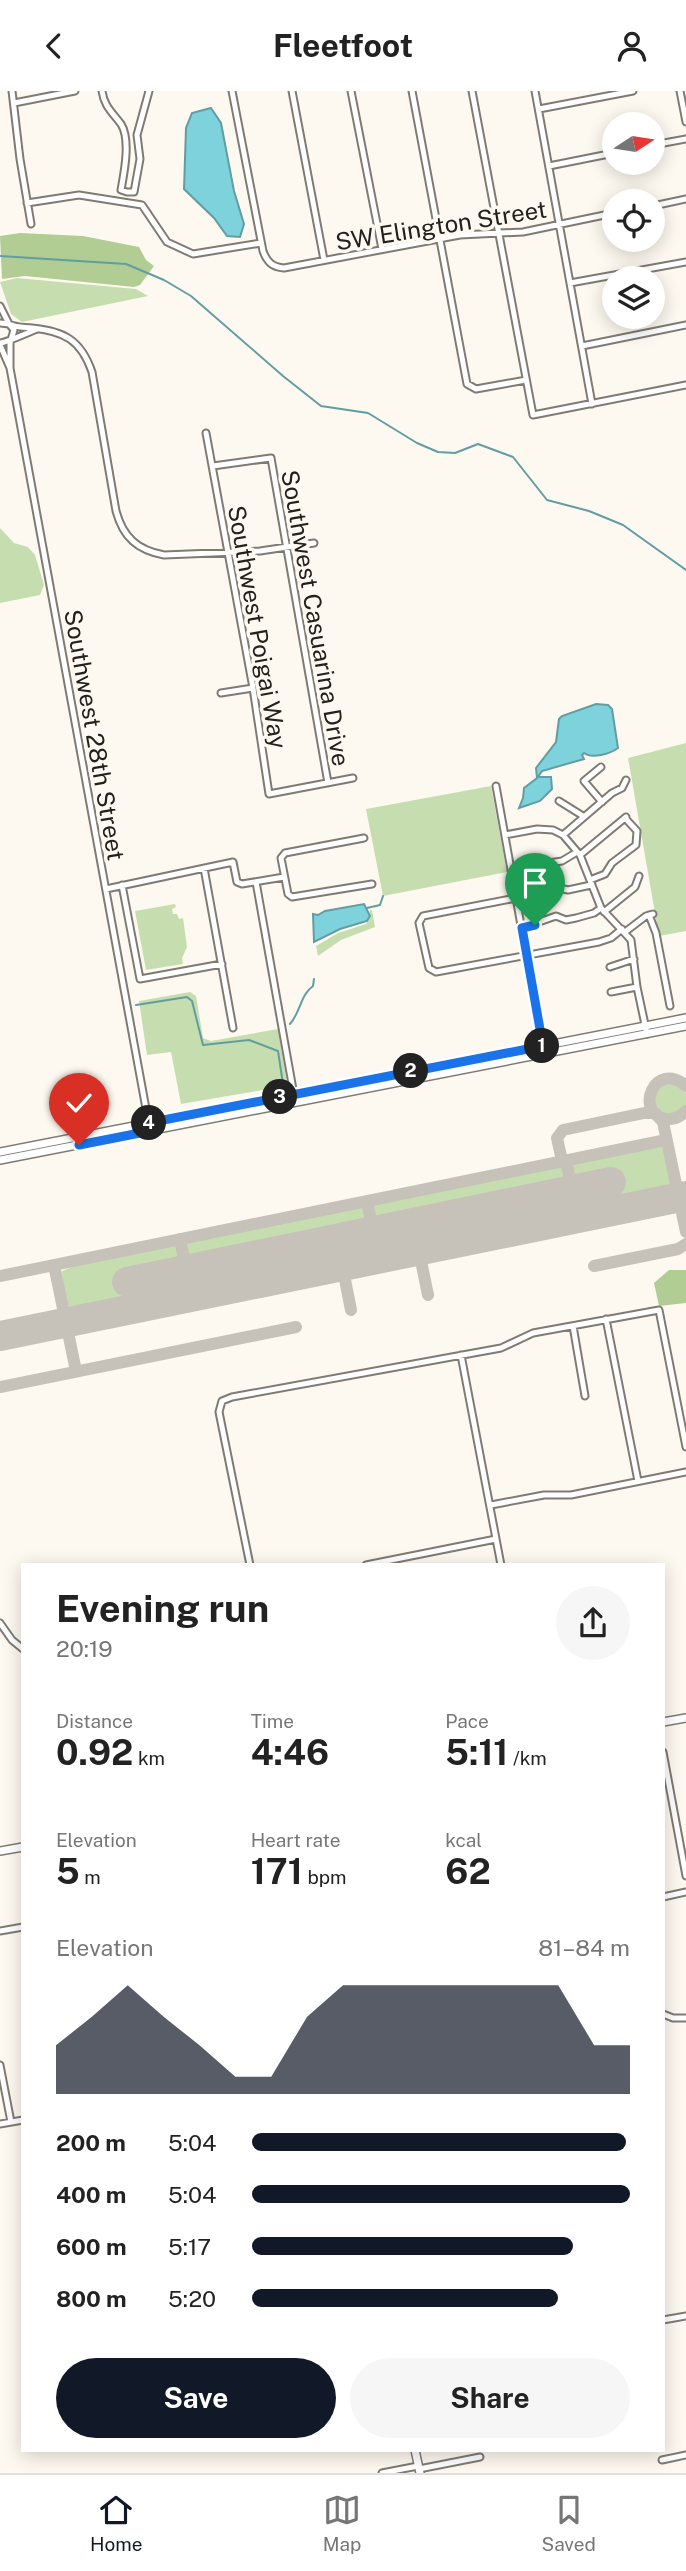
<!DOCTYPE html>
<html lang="en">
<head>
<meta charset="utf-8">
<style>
  :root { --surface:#fff; --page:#f6f6f6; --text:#222; --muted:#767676; --line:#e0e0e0; --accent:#111827 }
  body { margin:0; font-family:"Public Sans",sans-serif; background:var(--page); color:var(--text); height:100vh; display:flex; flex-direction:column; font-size:26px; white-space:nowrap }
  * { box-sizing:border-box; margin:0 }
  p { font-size:23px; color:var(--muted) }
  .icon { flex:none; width:38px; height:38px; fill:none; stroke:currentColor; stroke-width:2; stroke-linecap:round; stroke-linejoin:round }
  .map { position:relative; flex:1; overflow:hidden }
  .side { position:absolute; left:21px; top:1472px; width:644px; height:889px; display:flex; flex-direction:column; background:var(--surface); border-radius:0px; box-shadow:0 4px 18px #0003 }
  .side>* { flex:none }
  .needle { width:46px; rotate:78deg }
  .controls { position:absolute; left:602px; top:21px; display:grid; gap:14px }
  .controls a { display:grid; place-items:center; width:63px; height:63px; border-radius:50%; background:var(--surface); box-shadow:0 4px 18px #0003; font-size:35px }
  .pin { position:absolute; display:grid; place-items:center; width:60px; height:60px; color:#fff; margin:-72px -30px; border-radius:50% 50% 50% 0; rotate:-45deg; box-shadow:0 0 7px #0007 }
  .pin .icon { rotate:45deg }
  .km { position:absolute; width:35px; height:35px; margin:-18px; border-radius:50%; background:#222; color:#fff; font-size:19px; line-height:35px; text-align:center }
  .round { display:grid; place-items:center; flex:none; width:74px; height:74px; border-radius:37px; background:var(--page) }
  .overview { display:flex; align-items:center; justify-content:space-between; height:119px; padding:0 35px }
  h1 { font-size:38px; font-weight:700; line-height:52px }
  .figures { display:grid; grid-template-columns:repeat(3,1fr); gap:10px; height:119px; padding:7px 35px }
  .figures div { display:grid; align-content:center }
  .figures b { font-size:35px; font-weight:700 }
  .figures small { font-size:19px; font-weight:400 }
  .figures p { font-size:19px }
  .chart { height:196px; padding:14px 35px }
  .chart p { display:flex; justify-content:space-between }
  .chart svg { width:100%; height:126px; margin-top:7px; fill:var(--accent); opacity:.7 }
  .primary-button { display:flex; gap:14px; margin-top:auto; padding:14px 35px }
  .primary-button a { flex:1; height:80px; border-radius:42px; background:var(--accent); color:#fff; font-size:28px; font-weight:700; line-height:80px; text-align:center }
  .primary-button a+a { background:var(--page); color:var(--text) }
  ul { padding:0 35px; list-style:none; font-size:23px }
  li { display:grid; grid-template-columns:112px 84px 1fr; align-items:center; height:52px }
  li i { height:18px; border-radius:9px; background:var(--accent) }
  header { display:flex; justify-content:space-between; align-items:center; height:91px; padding:0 35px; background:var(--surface); font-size:32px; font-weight:700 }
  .tabs { display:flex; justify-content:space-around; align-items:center; height:98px; border-top:2px solid var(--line); background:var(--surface); font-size:19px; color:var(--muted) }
  .tabs a { display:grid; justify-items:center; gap:4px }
  .tabs .current { color:var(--accent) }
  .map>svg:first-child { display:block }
</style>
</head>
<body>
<header><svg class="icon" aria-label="back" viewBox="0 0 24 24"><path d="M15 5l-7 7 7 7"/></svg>Fleetfoot<svg class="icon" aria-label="person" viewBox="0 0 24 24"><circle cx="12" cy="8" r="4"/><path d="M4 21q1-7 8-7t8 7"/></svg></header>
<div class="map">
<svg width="686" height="2382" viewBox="0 0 686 2382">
  <rect width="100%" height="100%" fill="#fef9f0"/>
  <!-- green -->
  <path fill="#c6deaf" d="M17,187L136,198L148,205L22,231L11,223L0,191Z
    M0,437L14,452L28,456L35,464L44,494L40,504L0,512Z
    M686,652V840L659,845L628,667Z
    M491,695L507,781L383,805L366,718Z
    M175,813L176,816L172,818L173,823H177L179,828L183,827L187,856L182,867L183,873L146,879L135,820Z
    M370,819H372L375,836L341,849L318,865L316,855L338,842L366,833L370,827Z
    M190,901L196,905L203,947L211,950L278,938L288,998L283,999L281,996L181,1013L171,961L147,964L139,910Z
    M653 1008a17 17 0 1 1 34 0a17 17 0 1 1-34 0Z
    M662,1056C667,1066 678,1088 668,1097C665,1101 656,1103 652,1105L79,1222L72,1221L64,1206L62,1180L82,1172L635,1059Z"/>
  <!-- forest -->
  <path fill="#b1cd94" d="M20,142L83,145L139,156L146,169L154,175L140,194L134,196L25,185L2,188L0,145Z
    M669,1179H686V1212L659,1215L654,1192Z"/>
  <!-- water -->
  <path fill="#7dd2db" stroke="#629da2" stroke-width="2" d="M211,17L221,32L234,100L244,133L240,146L227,145L214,127L184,98L186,37L192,22Z
    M596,613L608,614L612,618L618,657C610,663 592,668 584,662L582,664L584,668L542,680L538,686H551L552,698L540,710L519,717L523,707L524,697L537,687L536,677L556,651L559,628L562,625Z
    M364,813L370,825L367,830L340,838L314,851L313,823L318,824L325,820Z"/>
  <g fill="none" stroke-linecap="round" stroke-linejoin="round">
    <!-- stream -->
    <path stroke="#629da2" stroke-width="2" d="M0,165L126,173L164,189L191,205L283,285L321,315L368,322L417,352L438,361L455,362L478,353L513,366L547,409L589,420L623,434L686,479
      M367,817L380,814L383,805
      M136,914L187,906L192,910L203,954L249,949L278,960L283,993
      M290,933C300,922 301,903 313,895L314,888"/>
    <!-- taxiway -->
    <path stroke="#c6c2ba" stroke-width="12" d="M686,995C655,968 633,1022 666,1028C675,1029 681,1025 686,1020
      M566,1069L572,1099
      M562,1070L557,1047L563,1039L644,1022H655L663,1031L686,1141
      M367,1110L373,1140
      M180,1148L186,1178
      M337,1148L351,1219
      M419,1160L428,1204
      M54,1174L76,1280
      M594,1175L678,1158L686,1153
      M0,1185L666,1049
      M0,1296L296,1236"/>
    <!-- runway -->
    <path stroke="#c6c2ba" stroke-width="30" d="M127,1191L611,1091
      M0,1245L686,1105"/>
    <!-- minor casing -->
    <g stroke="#7f7b74" stroke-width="9">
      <path id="minor" d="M12,0L20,68L31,133
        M102,0C104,15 112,21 121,33C131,49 124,82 121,99L127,101
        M232,0L263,160C267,171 272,176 284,177L460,144L523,141L614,122
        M292,0L324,169
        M351,0L382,158
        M412,0L467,293L476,298L526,289
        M472,0L533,324L686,294
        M535,0L592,313
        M680,0L686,31
        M14,12L75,0
        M539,18L633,0
        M653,54L686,48
        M549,75L614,62
        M127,101H134L140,68L137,44L149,0
        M27,112L79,104L142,114L167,151L193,163L261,152
        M653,115L686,108
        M570,192L686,171
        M0,215L9,233C18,237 23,236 32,237C64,240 81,249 92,281L116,420C123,446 137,459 164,464L260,460L314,452
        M0,232L9,233L14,239L10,252V277
        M0,252C5,252 30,241 37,238
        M0,254L10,277L149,1034
        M582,255L686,234
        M206,342L253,597L269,703L353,687
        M213,375L271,367L328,692
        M221,602L253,597
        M601,676L584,690L602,711
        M496,695L543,957
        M559,710L583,725
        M505,744L537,738L553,739L563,744L580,764L601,817L631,849L637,896L647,943
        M563,744L612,702L622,697L626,689
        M364,747L285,762L281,767L288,803L292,806L372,793
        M580,764L626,726
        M204,777L233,937
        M512,783L542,773L562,770L577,761
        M590,789L605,783L612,772L636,754L637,740L625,727
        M256,791L294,1004
        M122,794L140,888L222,873
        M106,798L233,771L237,791L242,793L284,786
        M516,807L423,825L419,832L429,877L436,881L599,851L611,847L622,838
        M517,810L555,796L568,799L591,794
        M604,821L635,796L639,785
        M649,824L656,842L670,915
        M522,837L556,825L566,829L576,827L594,822L601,817
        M625,841L646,825L653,823
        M610,876L634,868
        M611,901L637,896
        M606,1228L638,1390
        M573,1235L585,1305
        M461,1264L501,1474
        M491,1414L544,1404H571L686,1381
        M250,1474L219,1321L222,1310L232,1306L501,1257L533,1242L659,1219L686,1356
        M366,1474L496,1448
        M0,1532L12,1549L23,1558
        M663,1661L686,1785
        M663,1806L686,1801
        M0,1840L23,1836
        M663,1923L673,1927H686
        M0,1974L11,2031
        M0,2033L23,2029
        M663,2229L686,2225
        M662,2369L686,2364
        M419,2378L480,2366
        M382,2382L418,2375"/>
    </g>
    <!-- major casing -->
    <g stroke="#7f7b74" stroke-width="10">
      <path id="major" d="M0,1061L686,927
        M0,1069L686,935
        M663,1631L686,1627
        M0,1760L23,1756
        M415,2359L420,2382"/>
    </g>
    <!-- minor -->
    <use href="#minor" stroke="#fff" stroke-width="5"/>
    <!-- major -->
    <use href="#major" stroke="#fff" stroke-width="7"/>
  </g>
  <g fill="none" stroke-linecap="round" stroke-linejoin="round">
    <!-- route casing -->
    <g stroke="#fff" stroke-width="14">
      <path id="route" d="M79,1054L150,1040L148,1032L543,955L522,837L535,834"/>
    </g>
    <!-- route -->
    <use href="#route" stroke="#1a73e8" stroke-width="9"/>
  </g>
  <g text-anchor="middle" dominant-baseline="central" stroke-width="7" stroke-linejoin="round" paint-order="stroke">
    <!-- street labels -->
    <g font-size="24" fill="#22211e" stroke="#fef9f0">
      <text transform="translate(441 134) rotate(-9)">SW Elington Street</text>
      <text transform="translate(316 527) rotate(80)">Southwest Casuarina Drive</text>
      <text transform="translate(258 536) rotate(80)">Southwest Poigai Way</text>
      <text transform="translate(95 644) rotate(80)">Southwest 28th Street</text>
    </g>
  </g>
</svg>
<div class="controls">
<a><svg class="needle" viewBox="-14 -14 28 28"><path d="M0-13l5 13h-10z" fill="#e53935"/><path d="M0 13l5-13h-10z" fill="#767676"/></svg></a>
<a><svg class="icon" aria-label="locate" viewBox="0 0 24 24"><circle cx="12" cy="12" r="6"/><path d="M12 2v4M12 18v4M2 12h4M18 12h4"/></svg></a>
<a><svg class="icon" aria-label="layers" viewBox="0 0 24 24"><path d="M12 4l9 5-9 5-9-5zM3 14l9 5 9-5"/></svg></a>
</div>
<div class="pin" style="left:535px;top:834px;background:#1e9e55"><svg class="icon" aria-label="arrive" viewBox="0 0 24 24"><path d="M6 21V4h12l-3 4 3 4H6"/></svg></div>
<div class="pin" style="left:79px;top:1054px;background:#d93025"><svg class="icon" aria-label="check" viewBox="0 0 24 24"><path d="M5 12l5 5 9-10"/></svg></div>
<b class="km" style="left:542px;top:955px">1</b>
<b class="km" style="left:411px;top:980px">2</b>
<b class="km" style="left:280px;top:1006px">3</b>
<b class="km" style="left:149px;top:1032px">4</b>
<section class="side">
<div class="overview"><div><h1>Evening run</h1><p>20:19</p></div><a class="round"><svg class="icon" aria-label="share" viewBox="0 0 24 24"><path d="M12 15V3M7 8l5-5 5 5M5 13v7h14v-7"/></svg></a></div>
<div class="figures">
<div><p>Distance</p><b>0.92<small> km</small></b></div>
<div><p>Time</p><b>4:46</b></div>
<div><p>Pace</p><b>5:11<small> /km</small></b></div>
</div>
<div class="figures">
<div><p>Elevation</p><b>5<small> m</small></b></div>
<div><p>Heart rate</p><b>171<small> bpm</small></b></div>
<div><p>kcal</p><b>62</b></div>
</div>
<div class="chart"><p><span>Elevation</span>81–84 m</p>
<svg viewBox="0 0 160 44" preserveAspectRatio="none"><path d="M0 44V27L10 17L20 6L30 17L40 27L50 38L60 38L70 17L80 6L90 6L100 6L110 6L120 6L130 6L140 6L150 27L160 27V44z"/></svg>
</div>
<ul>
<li><b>200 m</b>5:04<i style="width:99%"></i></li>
<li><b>400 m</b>5:04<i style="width:100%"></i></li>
<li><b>600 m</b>5:17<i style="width:85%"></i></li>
<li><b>800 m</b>5:20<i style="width:81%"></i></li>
</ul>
<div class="primary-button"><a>Save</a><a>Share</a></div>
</section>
</div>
<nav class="tabs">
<a class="current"><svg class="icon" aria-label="home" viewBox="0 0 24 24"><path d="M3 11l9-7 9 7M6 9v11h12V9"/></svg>Home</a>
<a><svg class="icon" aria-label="map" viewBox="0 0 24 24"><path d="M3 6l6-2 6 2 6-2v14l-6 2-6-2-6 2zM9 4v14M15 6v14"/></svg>Map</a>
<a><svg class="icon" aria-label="saved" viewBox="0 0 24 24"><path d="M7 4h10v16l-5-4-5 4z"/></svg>Saved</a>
</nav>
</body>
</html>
